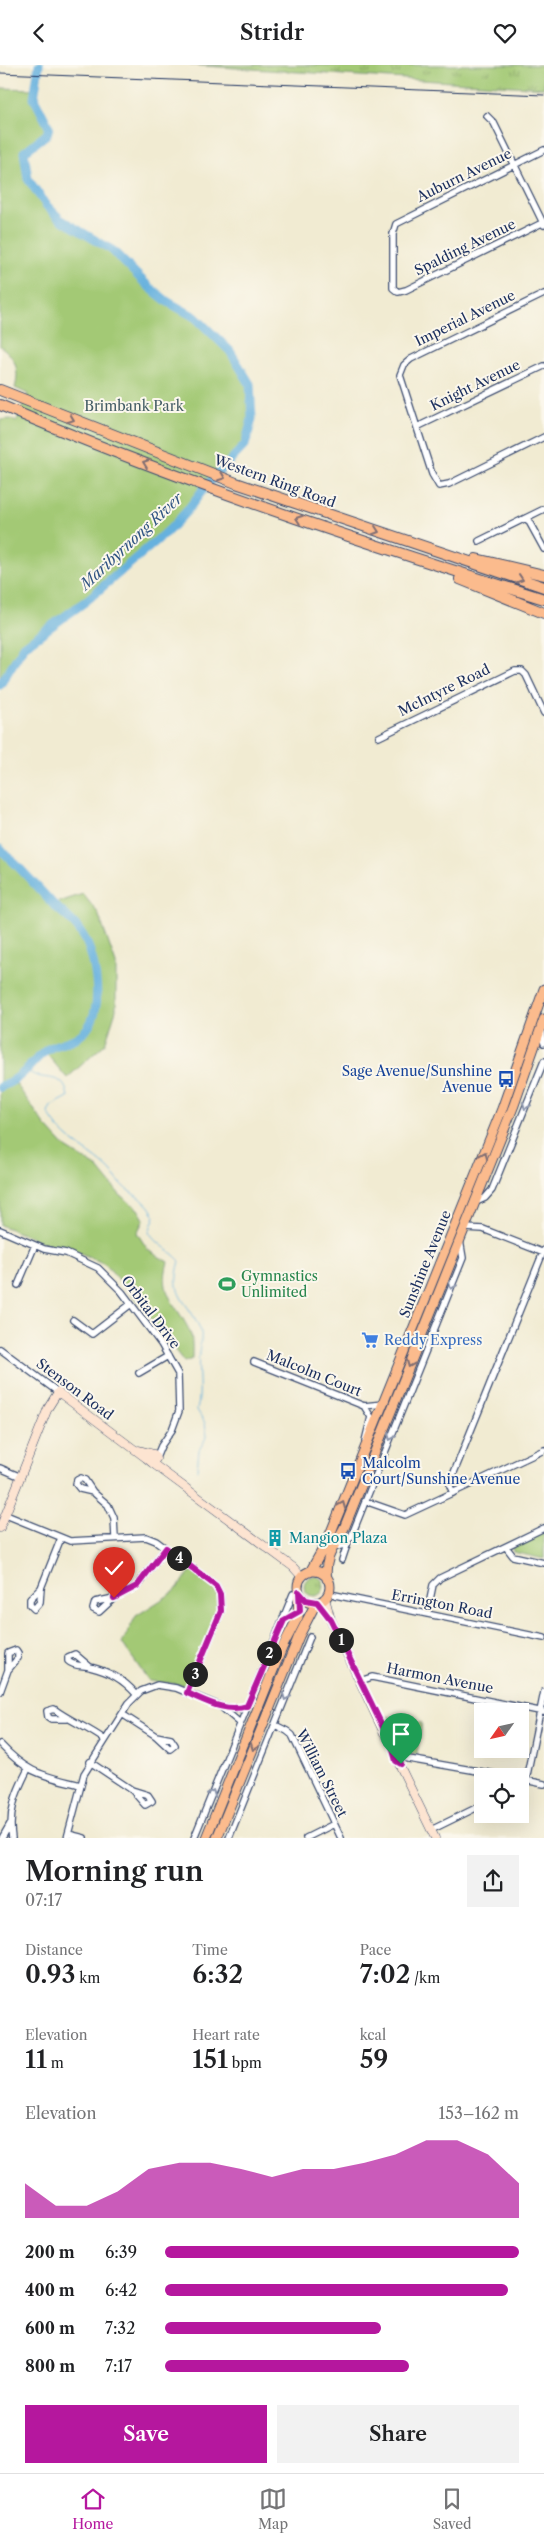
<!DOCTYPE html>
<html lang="en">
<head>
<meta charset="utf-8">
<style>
  :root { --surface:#fff; --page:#f2f2f2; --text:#202124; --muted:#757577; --line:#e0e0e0; --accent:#b5179e }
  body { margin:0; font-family:"Libre Caslon Text",serif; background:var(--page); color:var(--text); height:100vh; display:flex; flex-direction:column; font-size:19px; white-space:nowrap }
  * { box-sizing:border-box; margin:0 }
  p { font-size:16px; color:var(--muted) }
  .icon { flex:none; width:28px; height:28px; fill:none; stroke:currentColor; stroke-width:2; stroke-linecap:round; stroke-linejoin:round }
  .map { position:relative; height:1773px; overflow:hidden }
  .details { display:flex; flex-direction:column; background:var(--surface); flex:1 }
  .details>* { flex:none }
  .needle { width:32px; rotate:236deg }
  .fabs { position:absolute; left:474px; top:1638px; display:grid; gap:10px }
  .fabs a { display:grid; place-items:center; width:55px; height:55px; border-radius:0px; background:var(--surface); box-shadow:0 5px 20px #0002; font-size:25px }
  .pin { position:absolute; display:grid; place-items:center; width:42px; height:42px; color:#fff; margin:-51px -21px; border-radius:50% 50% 50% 0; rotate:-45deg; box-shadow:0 0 5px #0007 }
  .pin .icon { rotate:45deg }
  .km { position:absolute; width:25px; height:25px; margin:-12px; border-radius:50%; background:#222; color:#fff; font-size:14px; line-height:25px; text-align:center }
  .round { display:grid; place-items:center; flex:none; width:52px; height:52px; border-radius:0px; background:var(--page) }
  .headline { display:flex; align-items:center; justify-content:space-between; height:85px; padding:0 25px }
  h1 { font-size:28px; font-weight:600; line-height:38px }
  .stats { display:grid; grid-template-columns:repeat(3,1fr); gap:8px; height:85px; padding:5px 25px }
  .stats div { display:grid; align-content:center }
  .stats b { font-size:25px; font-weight:600 }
  .stats small { font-size:14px; font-weight:400 }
  .stats p { font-size:14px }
  .chart { height:140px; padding:10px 25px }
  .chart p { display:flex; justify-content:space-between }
  .chart svg { width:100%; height:90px; margin-top:5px; fill:var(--accent); opacity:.7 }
  .button { display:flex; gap:10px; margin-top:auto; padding:10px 25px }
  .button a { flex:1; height:58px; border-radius:0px; background:var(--accent); color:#fff; font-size:20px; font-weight:600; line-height:58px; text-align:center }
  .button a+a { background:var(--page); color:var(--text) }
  ul { padding:0 25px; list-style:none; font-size:16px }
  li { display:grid; grid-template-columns:80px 60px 1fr; align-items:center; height:38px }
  li i { height:12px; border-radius:6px; background:var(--accent) }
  header { display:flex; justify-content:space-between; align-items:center; height:65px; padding:0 25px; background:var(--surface); font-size:22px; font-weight:600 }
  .menu { display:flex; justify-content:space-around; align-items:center; height:70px; border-top:1px solid var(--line); background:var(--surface); font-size:14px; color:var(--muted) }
  .menu a { display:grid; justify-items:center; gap:2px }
  .menu .active { color:var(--accent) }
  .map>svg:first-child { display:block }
</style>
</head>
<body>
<header><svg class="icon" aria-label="back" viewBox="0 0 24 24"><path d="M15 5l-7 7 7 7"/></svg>Stridr<svg class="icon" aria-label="heart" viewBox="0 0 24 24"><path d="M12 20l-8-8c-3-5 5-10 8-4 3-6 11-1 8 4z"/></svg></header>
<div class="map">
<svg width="544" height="1773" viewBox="0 0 544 1773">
  <defs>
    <pattern id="grass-tufts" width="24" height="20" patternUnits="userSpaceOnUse" patternTransform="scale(1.25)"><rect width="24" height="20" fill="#a3c974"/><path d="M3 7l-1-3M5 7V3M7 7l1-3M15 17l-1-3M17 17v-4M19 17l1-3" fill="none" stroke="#84a462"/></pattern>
  </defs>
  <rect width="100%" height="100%" fill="#fbf7ec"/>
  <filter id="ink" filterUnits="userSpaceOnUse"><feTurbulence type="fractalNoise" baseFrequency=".02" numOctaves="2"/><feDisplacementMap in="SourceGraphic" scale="10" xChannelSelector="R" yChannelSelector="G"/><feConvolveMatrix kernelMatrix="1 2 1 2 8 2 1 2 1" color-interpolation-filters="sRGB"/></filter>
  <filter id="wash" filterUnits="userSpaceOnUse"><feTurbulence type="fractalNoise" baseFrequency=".0096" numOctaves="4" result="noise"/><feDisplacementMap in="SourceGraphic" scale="20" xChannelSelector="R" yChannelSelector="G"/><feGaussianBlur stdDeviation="1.12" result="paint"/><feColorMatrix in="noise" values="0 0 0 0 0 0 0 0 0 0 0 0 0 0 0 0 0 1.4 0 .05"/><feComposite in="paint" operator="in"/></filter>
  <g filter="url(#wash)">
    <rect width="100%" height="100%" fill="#f1ebd2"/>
    <!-- grass -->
    <path fill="url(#grass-tufts)" stroke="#5f7c69" d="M190,0H544V23Z
      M304 1521a10 10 0 1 1 20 0a10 10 0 1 1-20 0Z
      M385,1651L422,1658L417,1689L399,1685Z"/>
    <!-- green -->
    <path fill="#a3c974" stroke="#5f7c69" d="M0,23L35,24C34,38 53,60 47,69C42,77 31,81 24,87V96L28,114L46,140L60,154L112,185L148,221L168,237L195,252L230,286L250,319L252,354L245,380L205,422L186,447L169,465L86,536L24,581L0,620V355L11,354L16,357L28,329L15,323C20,305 15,291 0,281Z
      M0,784L23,805L53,839L83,829L98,848L116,899V945L105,979L67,1013L44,986L28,1006L14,1016L45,1060L66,1083L98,1103L120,1130L138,1144L144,1154L137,1168L148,1185L168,1197C158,1230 178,1240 190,1267C193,1274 192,1286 192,1294L184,1297L138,1236L105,1199L67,1182L50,1180L0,1160Z
      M544,1467V1494L513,1487L512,1482Z
      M192,1505C200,1512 212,1519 217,1529C224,1546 194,1602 187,1620L149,1616L122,1578L136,1551L175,1526Z"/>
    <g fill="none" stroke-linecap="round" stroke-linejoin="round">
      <!-- stream -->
      <path stroke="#66b1de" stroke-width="1" d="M28,1006C42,1019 64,1004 68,1032L51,1041L48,1048C65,1078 87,1083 110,1105C115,1111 119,1118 125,1123C139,1134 146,1134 155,1151L149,1167C157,1179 170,1185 180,1196C169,1234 188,1234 200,1264C203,1270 200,1280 199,1287C197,1306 202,1327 197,1345L205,1358L207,1371L199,1385L197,1405"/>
      <!-- river -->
      <path stroke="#66b1de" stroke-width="9" d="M0,620L24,581L86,536L169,465L186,447L205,422L245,380L252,354L250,319L230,286L195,252L168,237L148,221L112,185L60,154L46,140L28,114L24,87L47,69L49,62L34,33L39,0
        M0,784C19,801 35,820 53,839C62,848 73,855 80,866C95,887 104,937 89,961C77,980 55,976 44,987C26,1003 24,1012 0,1022"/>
    </g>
  </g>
  <g filter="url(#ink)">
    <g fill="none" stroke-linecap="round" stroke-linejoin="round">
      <!-- street casing -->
      <g stroke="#3b4b6f" stroke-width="8">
        <path id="street" d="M487,51L494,58L544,160
          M544,85L396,159L393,169V223L398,227L406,225L544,157
          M544,229L411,294L404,300L400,310L432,409L439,421L449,419L544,372
          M417,362L544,301
          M527,453L544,484
          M479,476L544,444
          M379,672L515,606H522L526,610L544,648
          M542,966L544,978
          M476,1137L485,1133L492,1125L544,996
          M465,1163L483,1164L544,1188
          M0,1165L44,1184L66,1188L98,1203L122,1227L161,1279L178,1309L179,1346L172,1365L161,1381L156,1393
          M18,1220L35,1180
          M73,1255L92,1269L131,1239
          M0,1284L58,1327
          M254,1297L364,1341L383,1339
          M139,1308L168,1291
          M364,1341L371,1352L365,1376
          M0,1403L21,1412
          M93,1427L80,1424L76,1419L77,1415L81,1413L85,1415L93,1427L108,1440L114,1453L115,1473
          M453,1428L450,1421L451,1415L544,1185
          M365,1436L405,1450L544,1385
          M6,1450L70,1476L146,1472L156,1476L216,1521L220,1529L221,1546L187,1628
          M506,1482L513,1491L544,1498
          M332,1483L344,1480L351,1472L463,1193L460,1175
          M342,1495L348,1477
          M41,1523L30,1534V1540L34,1544L40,1537L41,1523L61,1473
          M335,1530L544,1573
          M114,1533L95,1537L93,1544L99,1547L114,1533L137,1521L166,1483
          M427,1549L433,1520L440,1513L544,1463
          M89,1601L75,1589L68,1592V1596C74,1602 83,1600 90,1602C110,1607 123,1614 136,1629
          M360,1616L372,1612L544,1647
          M0,1627L8,1605V1588L16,1585L18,1588V1593L8,1605
          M222,1642L238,1644L247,1641
          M122,1649L156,1671L170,1684L175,1680L171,1674L156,1671
          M67,1654H51L48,1652L47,1646L54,1644C70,1656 89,1663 105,1675
          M275,1660L287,1666L292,1670L341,1773
          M0,1679C28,1709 42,1710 80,1720
          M403,1693L506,1711
          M90,1697L132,1725L145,1740L152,1736L148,1730L132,1725
          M520,1714L544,1719
          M526,1715L544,1627
          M431,1765L482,1740
          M68,1769L84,1773
          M2,1773L10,1759
          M12,1773C8,1747 16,1727 28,1704
          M67,1773L84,1709L129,1638L141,1626L157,1620L176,1623L220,1641L240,1658
          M194,1773L293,1529
          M229,1773L310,1572
          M306,1773L334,1759"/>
      </g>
      <!-- secondary casing -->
      <g stroke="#3b4b6f" stroke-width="9">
        <path id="secondary" d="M139,1385L154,1389L156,1394L152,1398L146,1393L150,1388
          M152,1398L293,1502L302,1512
          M0,1463L48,1343L58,1327L146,1393
          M325,1533L331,1555L384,1668L400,1691
          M399,1699L435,1773"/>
      </g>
      <!-- primary casing -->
      <g stroke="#3b4b6f" stroke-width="11">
        <path id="primary" d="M298 1522a16 16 0 1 1 32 0a16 16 0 1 1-32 0Z
          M310,1507L327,1477L502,1044L544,924
          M327,1514C323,1492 336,1480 345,1461L514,1040L544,954
          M206,1773L282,1583L298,1552L299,1527
          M217,1773L299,1571L316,1538"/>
      </g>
      <!-- highway casing -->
      <g stroke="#3b4b6f" stroke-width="12">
        <path id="highway" d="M0,325L236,418L544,522
          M0,340C177,416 361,477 544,534
          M476,494L544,510
          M460,514L544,548"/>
      </g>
      <!-- street -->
      <use href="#street" stroke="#fff" stroke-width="5.5"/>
      <!-- secondary -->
      <use href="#secondary" stroke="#fde4d1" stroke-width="8"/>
      <!-- primary -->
      <use href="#primary" stroke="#fbbb8d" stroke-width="9"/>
      <!-- highway -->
      <use href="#highway" stroke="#fbbb8d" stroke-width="10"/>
      <!-- rail -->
      <path stroke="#1b2f5e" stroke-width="1" d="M0,8L544,30"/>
    </g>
    <!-- one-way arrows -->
    <defs><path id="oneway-chevron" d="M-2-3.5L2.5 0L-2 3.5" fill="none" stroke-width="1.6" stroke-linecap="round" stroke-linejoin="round" transform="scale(1.25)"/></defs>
    <g stroke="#806e73">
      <use href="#oneway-chevron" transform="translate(71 354) rotate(21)"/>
      <use href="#oneway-chevron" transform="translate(146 398) rotate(-160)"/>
      <use href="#oneway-chevron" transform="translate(222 412) rotate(21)"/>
      <use href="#oneway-chevron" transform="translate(299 454) rotate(-160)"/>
      <use href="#oneway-chevron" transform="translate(376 466) rotate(19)"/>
      <use href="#oneway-chevron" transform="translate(520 514) rotate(18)"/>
      <use href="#oneway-chevron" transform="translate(484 1090) rotate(-68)"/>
      <use href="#oneway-chevron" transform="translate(410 1299) rotate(112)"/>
      <use href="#oneway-chevron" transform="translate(342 1440) rotate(-68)"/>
      <use href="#oneway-chevron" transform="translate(254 1682) rotate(112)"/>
    </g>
    <g stroke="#8d97ae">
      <use href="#oneway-chevron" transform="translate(526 1041) rotate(112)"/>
      <use href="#oneway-chevron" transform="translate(452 1221) rotate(112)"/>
      <use href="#oneway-chevron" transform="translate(391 1372) rotate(112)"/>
      <use href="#oneway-chevron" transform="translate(286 1632) rotate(112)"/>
      <use href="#oneway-chevron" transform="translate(212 1728) rotate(-68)"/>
    </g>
  </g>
  <g fill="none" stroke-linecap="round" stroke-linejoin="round" filter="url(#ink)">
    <!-- route casing -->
    <g stroke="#fff" stroke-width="10">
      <path id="route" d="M114,1533L137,1521L166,1483L216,1521L220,1529L221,1546L187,1628C206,1636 226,1648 247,1641L284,1555L300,1546L299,1527L306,1535L317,1537L331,1555L392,1681L396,1696L401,1699"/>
    </g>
    <!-- route -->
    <use href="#route" stroke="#b5179e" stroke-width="6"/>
  </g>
  <!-- icons -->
  <defs>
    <g id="bus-bare" transform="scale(1.35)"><path d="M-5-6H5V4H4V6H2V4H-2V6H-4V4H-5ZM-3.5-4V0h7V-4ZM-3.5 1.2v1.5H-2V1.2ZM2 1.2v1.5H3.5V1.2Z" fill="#1a4fb4" stroke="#fbf7ec" stroke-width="2.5" paint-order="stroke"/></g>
    <g id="stadium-bare" transform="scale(1.35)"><path d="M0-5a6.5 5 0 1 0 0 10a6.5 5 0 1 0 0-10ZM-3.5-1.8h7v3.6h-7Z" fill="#2e9e5b" stroke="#fbf7ec" stroke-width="2.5" paint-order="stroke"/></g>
    <g id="supermarket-bare" transform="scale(1.35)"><path d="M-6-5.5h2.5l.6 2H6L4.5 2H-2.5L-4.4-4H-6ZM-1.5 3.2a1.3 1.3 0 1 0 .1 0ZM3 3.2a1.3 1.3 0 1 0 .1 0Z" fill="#3f7fe0" stroke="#fbf7ec" stroke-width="2.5" paint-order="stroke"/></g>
    <g id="building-bare" transform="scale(1.35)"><path d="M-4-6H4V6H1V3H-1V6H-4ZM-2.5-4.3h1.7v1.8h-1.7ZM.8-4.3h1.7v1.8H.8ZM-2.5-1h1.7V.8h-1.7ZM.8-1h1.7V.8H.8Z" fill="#0f9aa8" stroke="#fbf7ec" stroke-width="2.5" paint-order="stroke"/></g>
  </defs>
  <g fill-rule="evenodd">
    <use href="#bus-bare" x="506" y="1014"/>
    <use href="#stadium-bare" x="227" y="1219"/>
    <use href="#supermarket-bare" x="370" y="1275"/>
    <use href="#bus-bare" x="348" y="1406"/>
    <use href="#building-bare" x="275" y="1473"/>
  </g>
  <g text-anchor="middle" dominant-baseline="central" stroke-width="4" stroke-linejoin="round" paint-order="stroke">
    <!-- street labels -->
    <g font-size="14" fill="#1b2f5e" stroke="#fbf7ec">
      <text transform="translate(464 110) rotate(-26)">Auburn Avenue</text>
      <text transform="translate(465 182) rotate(-26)">Spalding Avenue</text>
      <text transform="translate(465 253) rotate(-26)">Imperial Avenue</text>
      <text transform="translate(475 320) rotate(-26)">Knight Avenue</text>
      <text transform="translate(275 416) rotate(20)">Western Ring Road</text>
      <text transform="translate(444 625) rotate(-26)">McIntyre Road</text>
      <text transform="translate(425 1199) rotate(-68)">Sunshine Avenue</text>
      <text transform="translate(151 1247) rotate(53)">Orbital Drive</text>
      <text transform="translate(314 1308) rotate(22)">Malcolm Court</text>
      <text transform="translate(75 1324) rotate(37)">Stenson Road</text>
      <text transform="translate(442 1539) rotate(11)">Errington Road</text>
      <text transform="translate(440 1613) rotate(11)">Harmon Avenue</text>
      <text transform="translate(322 1708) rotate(63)">William Street</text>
    </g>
    <!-- park labels -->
    <g font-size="14" fill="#445d65" stroke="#fbf7ec">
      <text x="134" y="341">Brimbank Park</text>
    </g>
    <!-- transit labels -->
    <g font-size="14" fill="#164399" stroke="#fbf7ec" text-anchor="end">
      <text x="492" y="1006">Sage Avenue/Sunshine<tspan x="492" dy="16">Avenue</tspan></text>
      <text x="362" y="1398" text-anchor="start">Malcolm<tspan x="362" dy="16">Court/Sunshine Avenue</tspan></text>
    </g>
    <!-- leisure labels -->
    <g font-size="14" fill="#27864d" stroke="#fbf7ec" text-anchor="start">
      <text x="241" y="1211">Gymnastics<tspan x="241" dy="16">Unlimited</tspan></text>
    </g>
    <!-- shop labels -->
    <g font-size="14" fill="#366cbe" stroke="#fbf7ec" text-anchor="start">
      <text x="384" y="1275">Reddy Express</text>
    </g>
    <!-- culture labels -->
    <g font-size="14" fill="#0d838f" stroke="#fbf7ec" text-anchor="start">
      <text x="289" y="1473">Mangion Plaza</text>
    </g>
    <!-- water labels -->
    <g font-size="15" font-style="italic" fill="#325684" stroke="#fbf7ec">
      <text transform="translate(131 476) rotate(-43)">Maribyrnong River</text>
    </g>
  </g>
</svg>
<div class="fabs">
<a><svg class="needle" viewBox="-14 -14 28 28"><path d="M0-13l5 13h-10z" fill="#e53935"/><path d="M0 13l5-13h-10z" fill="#757577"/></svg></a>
<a><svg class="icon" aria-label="locate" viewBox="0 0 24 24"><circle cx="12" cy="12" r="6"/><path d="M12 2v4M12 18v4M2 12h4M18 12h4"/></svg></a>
</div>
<div class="pin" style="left:401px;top:1699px;background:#1e9e55"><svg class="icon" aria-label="arrive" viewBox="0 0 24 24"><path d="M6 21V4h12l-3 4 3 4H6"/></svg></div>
<div class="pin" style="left:114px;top:1533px;background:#d93025"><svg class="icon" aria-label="check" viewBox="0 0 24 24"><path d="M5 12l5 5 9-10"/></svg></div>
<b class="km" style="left:341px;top:1575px">1</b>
<b class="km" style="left:269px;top:1588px">2</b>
<b class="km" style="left:195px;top:1609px">3</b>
<b class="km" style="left:179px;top:1493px">4</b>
</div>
<section class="details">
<div class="headline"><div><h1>Morning run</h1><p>07:17</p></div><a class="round"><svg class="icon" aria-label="share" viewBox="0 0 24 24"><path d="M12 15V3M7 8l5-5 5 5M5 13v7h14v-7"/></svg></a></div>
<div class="stats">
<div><p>Distance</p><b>0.93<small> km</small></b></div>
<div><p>Time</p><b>6:32</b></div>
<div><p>Pace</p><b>7:02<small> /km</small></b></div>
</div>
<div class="stats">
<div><p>Elevation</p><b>11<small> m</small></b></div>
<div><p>Heart rate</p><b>151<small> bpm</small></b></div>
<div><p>kcal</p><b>59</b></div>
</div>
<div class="chart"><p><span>Elevation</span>153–162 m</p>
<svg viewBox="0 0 160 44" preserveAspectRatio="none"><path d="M0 44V27L10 38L20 38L30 31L40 20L50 17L60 17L70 20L80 24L90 20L100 20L110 17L120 13L130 6L140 6L150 13L160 27V44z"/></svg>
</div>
<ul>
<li><b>200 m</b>6:39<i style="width:100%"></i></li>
<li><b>400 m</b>6:42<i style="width:97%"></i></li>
<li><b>600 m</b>7:32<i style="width:61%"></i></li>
<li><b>800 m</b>7:17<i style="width:69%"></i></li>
</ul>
<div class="button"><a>Save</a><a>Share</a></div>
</section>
<nav class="menu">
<a class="active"><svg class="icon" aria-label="home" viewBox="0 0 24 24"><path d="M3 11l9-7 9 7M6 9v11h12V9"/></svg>Home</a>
<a><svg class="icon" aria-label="map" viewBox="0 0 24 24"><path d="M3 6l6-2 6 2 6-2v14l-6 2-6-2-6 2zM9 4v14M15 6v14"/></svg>Map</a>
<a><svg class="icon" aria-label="saved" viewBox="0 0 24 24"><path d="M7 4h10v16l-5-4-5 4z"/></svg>Saved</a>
</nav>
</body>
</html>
